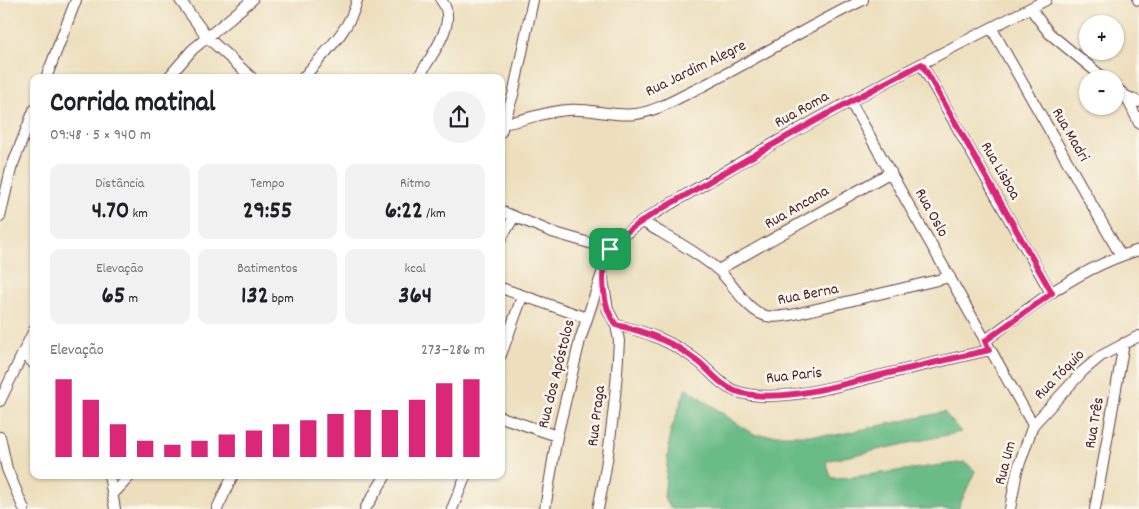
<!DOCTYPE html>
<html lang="pt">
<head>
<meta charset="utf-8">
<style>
  :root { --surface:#fff; --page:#f2f2f2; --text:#202124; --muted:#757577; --accent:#db2777 }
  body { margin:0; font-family:Dekko,sans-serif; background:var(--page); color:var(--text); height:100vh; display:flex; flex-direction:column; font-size:19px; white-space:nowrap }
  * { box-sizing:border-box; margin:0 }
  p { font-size:16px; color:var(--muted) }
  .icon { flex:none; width:28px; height:28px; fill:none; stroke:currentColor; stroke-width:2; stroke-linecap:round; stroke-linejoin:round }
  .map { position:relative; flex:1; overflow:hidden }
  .side { position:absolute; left:30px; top:74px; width:475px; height:405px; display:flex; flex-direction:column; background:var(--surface); border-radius:10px; box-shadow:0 1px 4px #0004 }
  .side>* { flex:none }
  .tools { position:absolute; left:1079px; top:15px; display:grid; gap:10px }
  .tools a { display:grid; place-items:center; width:45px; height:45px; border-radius:50%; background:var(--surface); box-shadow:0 1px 4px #0004; font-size:25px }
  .pin { position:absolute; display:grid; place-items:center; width:42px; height:42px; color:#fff; margin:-21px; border-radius:10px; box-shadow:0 2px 8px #0006 }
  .round { display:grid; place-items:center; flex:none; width:52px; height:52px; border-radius:26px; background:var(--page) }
  .summary { display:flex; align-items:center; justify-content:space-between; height:85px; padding:0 20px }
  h1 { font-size:28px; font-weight:700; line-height:38px }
  .stats { display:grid; grid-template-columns:repeat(3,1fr); gap:8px; height:85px; padding:5px 20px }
  .stats div { display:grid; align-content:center; border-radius:10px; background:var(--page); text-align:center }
  .stats b { font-size:25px; font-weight:700 }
  .stats small { font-size:14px; font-weight:400 }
  .stats p { font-size:14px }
  .chart { height:140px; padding:10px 20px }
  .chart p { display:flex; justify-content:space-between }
  .chart svg { width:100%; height:90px; margin-top:5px; stroke:var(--accent); stroke-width:6 }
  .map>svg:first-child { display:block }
</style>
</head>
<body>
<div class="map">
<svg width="1139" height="509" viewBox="0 0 1139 509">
  <rect width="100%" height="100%" fill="#fbf7ec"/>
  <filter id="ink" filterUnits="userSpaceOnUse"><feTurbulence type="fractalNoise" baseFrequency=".02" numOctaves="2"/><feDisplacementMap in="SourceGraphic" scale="10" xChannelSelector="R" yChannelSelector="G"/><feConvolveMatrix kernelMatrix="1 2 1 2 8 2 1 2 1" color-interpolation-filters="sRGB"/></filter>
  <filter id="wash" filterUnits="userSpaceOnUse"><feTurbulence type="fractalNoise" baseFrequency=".0096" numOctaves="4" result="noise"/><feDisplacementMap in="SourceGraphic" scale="20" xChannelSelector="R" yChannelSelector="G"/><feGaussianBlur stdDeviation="1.12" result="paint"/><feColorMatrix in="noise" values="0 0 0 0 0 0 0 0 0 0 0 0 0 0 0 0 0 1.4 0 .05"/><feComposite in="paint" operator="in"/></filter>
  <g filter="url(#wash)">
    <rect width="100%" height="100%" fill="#eddfbd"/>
    <!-- forest -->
    <path fill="#6abc87" stroke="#5a6e59" d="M686,388L754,435H836L944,412L961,432L826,461L831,478L852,477L965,462L975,471L958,509H672L664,498L670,433Z"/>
  </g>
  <g filter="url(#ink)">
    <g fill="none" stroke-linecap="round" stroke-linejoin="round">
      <!-- street casing -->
      <g stroke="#623c41" stroke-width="12">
        <path id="street" d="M180,0L207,37L252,78
          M1138,0H1139
          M1030,8L1049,33L1105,79
          M992,29L1121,256
          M922,65L1051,293
          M46,78L76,0
          M168,78L192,50L252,0
          M303,78C323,54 350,31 357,0
          M418,78C427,62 449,34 447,15C447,10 444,4 441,0
          M1115,87L1126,96L1139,102
          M1126,96L1139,123
          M850,101L1033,425
          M501,124C524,121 545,111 568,110C591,108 614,117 636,114C658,111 679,97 699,88C754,60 807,27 863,0
          M501,132L513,95L533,0
          M501,211L552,232L610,249
          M0,217L11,169L34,110
          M643,222C668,237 696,251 718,270C732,282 744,306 761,314C770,319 781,316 791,315L950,277
          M501,239L514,217
          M718,270L891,172
          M501,288L587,318
          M616,325C648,332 673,342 699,362C711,372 720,385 735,391C775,405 837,386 878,376C915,367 952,359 989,350
          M985,341C1032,305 1081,267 1139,250
          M23,352L34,364
          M501,355L522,297
          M0,401L34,330
          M501,417L557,436
          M0,437L7,469L24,509
          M109,475L115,509
          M113,494L131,475
          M217,509L233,475
          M365,509L386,475
          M452,509L466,475
          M545,509L557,436L580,340L610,249C629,225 678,200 706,183C816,117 931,58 1046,0
          M598,509C610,454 616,397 619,341L616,325L608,310L602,274
          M1010,509L1017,471L1033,425L1083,371L1101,356L1139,336
          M1095,509L1124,343"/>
      </g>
      <!-- street -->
      <use href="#street" stroke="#fff" stroke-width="10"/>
    </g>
  </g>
  <g fill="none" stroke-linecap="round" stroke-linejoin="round" filter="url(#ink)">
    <!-- route casing -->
    <g stroke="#fff" stroke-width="10">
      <path id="route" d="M922,64L1052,293L985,341L989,350C953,358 917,367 881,375C840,385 776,405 735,391C720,385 711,372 699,362C673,342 648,332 616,325C602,307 599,270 609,250C618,233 668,205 686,195C764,149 841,105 922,64Z"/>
    </g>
    <!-- route -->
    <use href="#route" stroke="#db2777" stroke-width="6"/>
  </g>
  <g text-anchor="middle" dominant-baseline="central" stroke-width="5" stroke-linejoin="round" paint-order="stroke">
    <!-- street labels -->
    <g font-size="16" fill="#4a1f2b" stroke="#fbf7ec">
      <text transform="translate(696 69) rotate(-26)">Rua Jardim Alegre</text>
      <text transform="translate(802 110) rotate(-29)">Rua Roma</text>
      <text transform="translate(1070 135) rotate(60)">Rua Madri</text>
      <text transform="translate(1000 171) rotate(60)">Rua Lisboa</text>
      <text transform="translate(797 208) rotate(-30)">Rua Ancana</text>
      <text transform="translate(931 213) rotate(61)">Rua Oslo</text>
      <text transform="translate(808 295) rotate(-11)">Rua Berna</text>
      <text transform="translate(557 374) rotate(-76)">Rua dos Apóstolos</text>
      <text transform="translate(1060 375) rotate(-45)">Rua Tóquio</text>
      <text transform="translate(794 376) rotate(-6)">Rua Paris</text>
      <text transform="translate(597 416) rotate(-83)">Rua Praga</text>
      <text transform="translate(1095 423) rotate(-80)">Rua Três</text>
      <text transform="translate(1006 463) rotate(-75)">Rua Um</text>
    </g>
  </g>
</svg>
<div class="tools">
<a>+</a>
<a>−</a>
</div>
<div class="pin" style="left:610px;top:249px;background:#1e9e55"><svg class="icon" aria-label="arrive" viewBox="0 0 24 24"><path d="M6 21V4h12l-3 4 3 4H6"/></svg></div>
<section class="side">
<div class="summary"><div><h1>Corrida matinal</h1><p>09:48 · 5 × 940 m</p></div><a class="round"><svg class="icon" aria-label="share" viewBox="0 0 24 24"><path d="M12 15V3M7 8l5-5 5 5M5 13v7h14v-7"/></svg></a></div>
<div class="stats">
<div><p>Distância</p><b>4.70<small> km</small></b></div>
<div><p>Tempo</p><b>29:55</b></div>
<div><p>Ritmo</p><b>6:22<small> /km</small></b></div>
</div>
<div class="stats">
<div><p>Elevação</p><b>65<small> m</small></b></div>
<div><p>Batimentos</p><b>132<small> bpm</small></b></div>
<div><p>kcal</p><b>364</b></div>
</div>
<div class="chart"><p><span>Elevação</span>273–286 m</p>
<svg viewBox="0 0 160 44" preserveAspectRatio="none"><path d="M5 44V6M15 44V16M25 44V28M35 44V36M45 44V38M55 44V36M65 44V33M75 44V31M85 44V28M95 44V26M105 44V23M115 44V21M125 44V21M135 44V16M145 44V8M155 44V6"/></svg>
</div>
</section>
</div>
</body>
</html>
